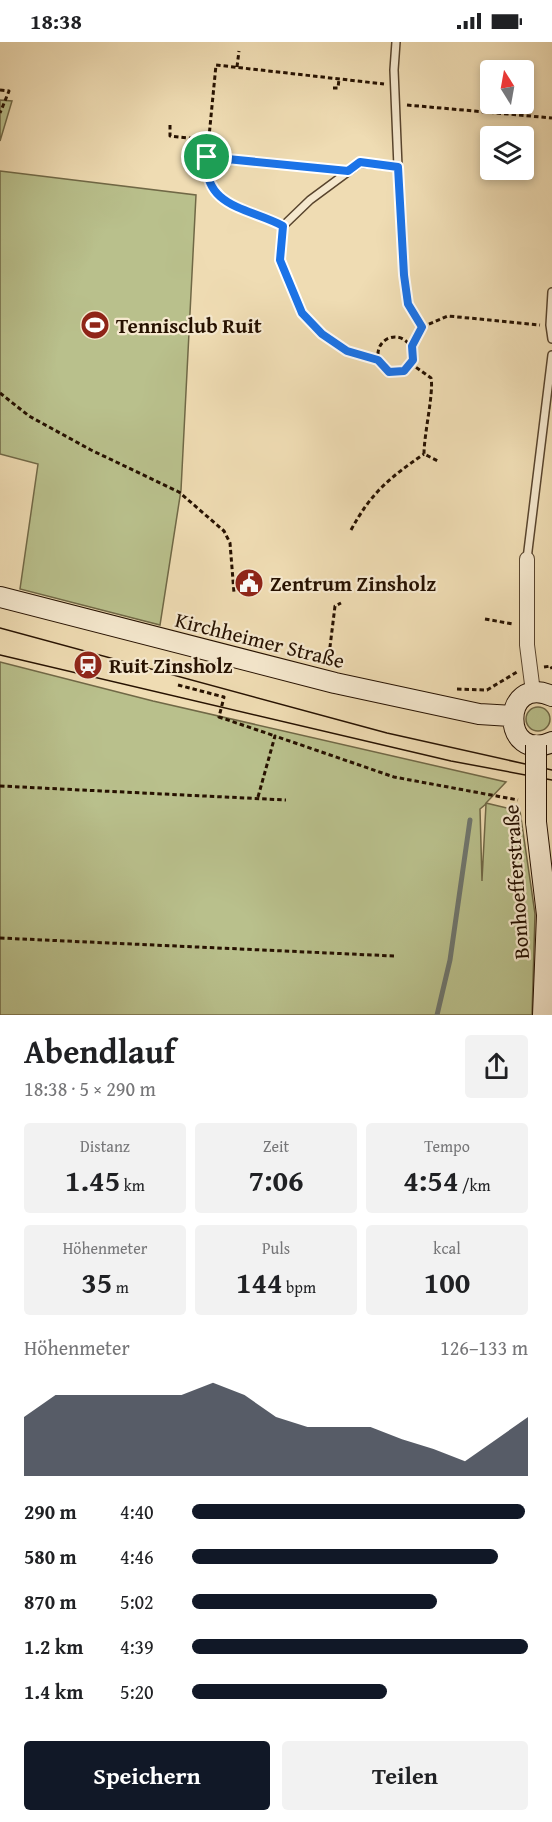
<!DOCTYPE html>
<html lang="de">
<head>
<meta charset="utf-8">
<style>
  :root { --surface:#fff; --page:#f2f2f2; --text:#202124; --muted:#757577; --accent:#111827 }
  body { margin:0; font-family:"Gentium Book Plus",serif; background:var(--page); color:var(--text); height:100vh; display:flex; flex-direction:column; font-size:22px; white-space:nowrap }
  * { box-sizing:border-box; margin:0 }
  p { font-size:20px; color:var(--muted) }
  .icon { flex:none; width:33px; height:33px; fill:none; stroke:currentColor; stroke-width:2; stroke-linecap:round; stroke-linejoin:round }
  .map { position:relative; height:973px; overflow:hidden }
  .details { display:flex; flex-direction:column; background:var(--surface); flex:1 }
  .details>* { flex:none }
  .needle { width:39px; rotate:349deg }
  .fabs { position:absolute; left:480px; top:18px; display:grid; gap:12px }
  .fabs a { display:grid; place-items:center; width:54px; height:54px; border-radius:6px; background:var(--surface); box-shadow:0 3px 9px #0003; font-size:30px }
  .pin { position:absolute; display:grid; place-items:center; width:51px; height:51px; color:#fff; margin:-26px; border:3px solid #fff; border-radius:50%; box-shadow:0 2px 6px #0007 }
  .round { display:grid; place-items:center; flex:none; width:63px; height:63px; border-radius:6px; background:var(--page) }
  .summary { display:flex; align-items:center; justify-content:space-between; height:102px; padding:0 24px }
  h1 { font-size:33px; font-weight:700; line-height:45px }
  .figures { display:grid; grid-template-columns:repeat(3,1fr); gap:9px; height:102px; padding:6px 24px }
  .figures div { display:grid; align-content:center; border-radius:6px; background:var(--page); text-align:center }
  .figures b { font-size:30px; font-weight:700 }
  .figures small { font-size:16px; font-weight:400 }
  .figures p { font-size:16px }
  .chart { height:168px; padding:12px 24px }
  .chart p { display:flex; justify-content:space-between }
  .chart svg { width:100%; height:108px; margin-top:6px; fill:var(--accent); opacity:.7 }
  .cta { display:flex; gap:12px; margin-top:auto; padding:12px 24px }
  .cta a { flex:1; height:69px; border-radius:6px; background:var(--accent); color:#fff; font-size:24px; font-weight:700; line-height:69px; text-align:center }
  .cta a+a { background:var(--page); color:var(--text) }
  ul { padding:0 24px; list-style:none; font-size:20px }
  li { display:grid; grid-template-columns:96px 72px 1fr; align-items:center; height:45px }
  li i { height:15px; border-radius:8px; background:var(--accent) }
  .status { display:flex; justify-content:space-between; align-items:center; height:42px; padding:0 30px; background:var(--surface); direction:ltr }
  .status svg { height:16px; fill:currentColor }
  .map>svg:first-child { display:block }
</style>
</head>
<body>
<div class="status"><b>18:38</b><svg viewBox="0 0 49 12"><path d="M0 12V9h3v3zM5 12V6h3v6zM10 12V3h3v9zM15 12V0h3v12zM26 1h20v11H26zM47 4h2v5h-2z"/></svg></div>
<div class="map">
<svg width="552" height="973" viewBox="0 0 552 973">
  <rect width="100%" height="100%" fill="#efdcb3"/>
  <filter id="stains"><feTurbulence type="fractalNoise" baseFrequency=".00333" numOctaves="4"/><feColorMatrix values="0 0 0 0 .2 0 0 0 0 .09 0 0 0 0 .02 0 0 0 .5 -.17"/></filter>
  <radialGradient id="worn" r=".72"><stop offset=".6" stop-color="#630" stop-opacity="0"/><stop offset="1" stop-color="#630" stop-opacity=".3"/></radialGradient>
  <!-- green -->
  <path fill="#b9c08c" stroke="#706846" stroke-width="1.5" fill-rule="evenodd" d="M0,58L12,59L0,99Z
    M0,129L196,153L181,448L160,583L20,547L38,422L0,412Z
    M0,620L153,659L506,740L486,761L520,769L535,872L532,973H0ZM486,762L482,838V839L480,767Z
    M526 677a12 12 0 1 1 24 0a12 12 0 1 1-24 0Z"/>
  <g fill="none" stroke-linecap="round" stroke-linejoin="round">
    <!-- stream -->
    <path stroke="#6f766e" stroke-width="5" d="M437,973L450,918L470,778"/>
    <!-- service casing -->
    <g stroke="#58442d" stroke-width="10">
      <path id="service" d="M206,115C202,166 249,166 283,184
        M552,250L550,283L552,297
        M378,318L347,309L322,292L302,271L280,218L283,184L310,158L360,121L398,125L394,28L396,0
        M527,517L552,313"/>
    </g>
    <!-- minor casing -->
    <g stroke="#58442d" stroke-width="16">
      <path id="minor" d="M527,517V603L533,650"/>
    </g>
    <!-- secondary casing -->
    <g stroke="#261100" stroke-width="22">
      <path id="secondary" d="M0,555L335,641L479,672L512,674
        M552,654C500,631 501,723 552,700
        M536,780L547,873L543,973"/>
    </g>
    <!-- path -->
    <path stroke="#261100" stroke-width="3" stroke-dasharray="4.5 3" stroke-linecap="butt" d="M237,25L239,9
      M333,46H338L339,37
      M0,48L9,49L0,71
      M407,63L552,76
      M170,83V94L208,98
      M208,105L216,23L384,42
      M218,116L334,127
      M399,135L404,233L408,262L422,285L412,304
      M422,285L448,274L540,283
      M378 312a17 17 0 1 1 34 0a17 17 0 1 1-34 0Z
      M410,321L431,336C434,350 424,392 424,412L438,419
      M0,351L29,374L91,408L179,450L224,489L230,501L234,551
      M351,488C371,451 389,436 424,412
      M485,577L513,582
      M329,613L335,564L341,561
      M544,625L551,624L552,627
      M178,643L224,655L219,675L275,694
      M457,647L487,648L517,630
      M0,744L286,758
      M258,755L275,694L394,735L518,758
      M0,896L394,914"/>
    <!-- service -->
    <use href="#service" stroke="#f5e8ce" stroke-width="7"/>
    <!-- minor -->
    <use href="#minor" stroke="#f5e8ce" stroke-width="14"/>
    <!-- secondary -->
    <use href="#secondary" stroke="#f5e8ce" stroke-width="20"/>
    <!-- tram -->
    <path stroke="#261100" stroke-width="1.5" d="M0,586L387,691L552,728
      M0,613L451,719L552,738"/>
    <!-- secondary-bridge casing -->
    <g stroke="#261100" stroke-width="22" stroke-linecap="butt">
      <path id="secondary-bridge" d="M536,780V703"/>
    </g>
    <!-- secondary-bridge -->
    <use href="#secondary-bridge" stroke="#f5e8ce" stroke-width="20"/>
  </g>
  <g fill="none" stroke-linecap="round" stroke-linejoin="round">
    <!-- route casing -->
    <g stroke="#fff" stroke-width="12">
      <path id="route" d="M207,115L348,129L360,120L398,125L404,233L408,262L422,285L412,304L413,318L404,329L389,330L378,318L347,309L322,292L302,271L280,218L283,184C250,166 202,166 207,115Z"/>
    </g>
    <!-- route -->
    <use href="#route" stroke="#1a73e8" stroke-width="8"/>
  </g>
  <!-- icons -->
  <defs>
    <g id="stadium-disc" transform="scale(1.5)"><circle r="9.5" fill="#8f2418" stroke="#f5e8ce"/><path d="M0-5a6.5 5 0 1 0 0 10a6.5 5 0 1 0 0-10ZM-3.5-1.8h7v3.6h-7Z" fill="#fff"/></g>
    <g id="civic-disc" transform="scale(1.5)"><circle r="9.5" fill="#8f2418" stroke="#f5e8ce"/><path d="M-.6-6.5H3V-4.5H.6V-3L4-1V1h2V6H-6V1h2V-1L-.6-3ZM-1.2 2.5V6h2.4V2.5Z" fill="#fff"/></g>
    <g id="station-disc" transform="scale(1.5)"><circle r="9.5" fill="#8f2418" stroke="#f5e8ce"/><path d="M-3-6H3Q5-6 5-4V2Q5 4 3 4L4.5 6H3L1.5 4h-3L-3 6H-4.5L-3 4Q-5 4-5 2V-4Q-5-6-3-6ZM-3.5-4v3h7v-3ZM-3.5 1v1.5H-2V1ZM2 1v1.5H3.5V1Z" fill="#fff"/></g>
  </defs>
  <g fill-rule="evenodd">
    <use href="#stadium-disc" x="95" y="283"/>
    <use href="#civic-disc" x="249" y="541"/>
    <use href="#station-disc" x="88" y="623"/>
  </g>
  <g text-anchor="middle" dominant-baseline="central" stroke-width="4.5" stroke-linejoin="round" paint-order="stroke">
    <!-- poi labels -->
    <g font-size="21" font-weight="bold" fill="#261100" stroke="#f5e8ce" text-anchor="start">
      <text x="116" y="283">Tennisclub Ruit</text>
      <text x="270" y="541">Zentrum Zinsholz</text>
      <text x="109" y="623">Ruit Zinsholz</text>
    </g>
    <!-- street labels -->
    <g font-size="21" fill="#261100" stroke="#f5e8ce">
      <text transform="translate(260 598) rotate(14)">Kirchheimer Straße</text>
      <text transform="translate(516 840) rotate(-94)">Bonhoefferstraße</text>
    </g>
  </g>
  <rect width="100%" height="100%" filter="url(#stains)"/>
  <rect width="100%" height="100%" fill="url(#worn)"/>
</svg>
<div class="fabs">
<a><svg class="needle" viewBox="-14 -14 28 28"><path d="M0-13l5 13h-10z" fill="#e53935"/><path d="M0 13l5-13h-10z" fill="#757577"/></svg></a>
<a><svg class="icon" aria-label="layers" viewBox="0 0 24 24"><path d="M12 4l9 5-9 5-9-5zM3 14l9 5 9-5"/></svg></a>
</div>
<div class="pin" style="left:207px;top:115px;background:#1e9e55"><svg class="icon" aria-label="arrive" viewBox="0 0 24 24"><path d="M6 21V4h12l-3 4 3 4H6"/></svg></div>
</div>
<section class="details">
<div class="summary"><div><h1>Abendlauf</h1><p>18:38 · 5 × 290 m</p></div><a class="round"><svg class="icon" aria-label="share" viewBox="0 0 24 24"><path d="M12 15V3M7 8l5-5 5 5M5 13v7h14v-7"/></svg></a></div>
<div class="figures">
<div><p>Distanz</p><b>1.45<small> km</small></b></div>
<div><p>Zeit</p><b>7:06</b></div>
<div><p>Tempo</p><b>4:54<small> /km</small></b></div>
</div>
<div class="figures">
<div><p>Höhenmeter</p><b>35<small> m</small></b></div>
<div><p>Puls</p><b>144<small> bpm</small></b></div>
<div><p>kcal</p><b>100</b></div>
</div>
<div class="chart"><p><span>Höhenmeter</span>126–133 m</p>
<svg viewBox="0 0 160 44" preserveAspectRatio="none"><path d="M0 44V20L10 11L20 11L30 11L40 11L50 11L60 6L70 11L80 20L90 24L100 24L110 24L120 29L130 33L140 38L150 29L160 20V44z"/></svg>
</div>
<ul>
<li><b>290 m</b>4:40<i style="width:99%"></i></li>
<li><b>580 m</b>4:46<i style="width:91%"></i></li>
<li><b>870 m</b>5:02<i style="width:73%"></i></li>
<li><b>1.2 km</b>4:39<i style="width:100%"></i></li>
<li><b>1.4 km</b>5:20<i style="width:58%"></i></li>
</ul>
<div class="cta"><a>Speichern</a><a>Teilen</a></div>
</section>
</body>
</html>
